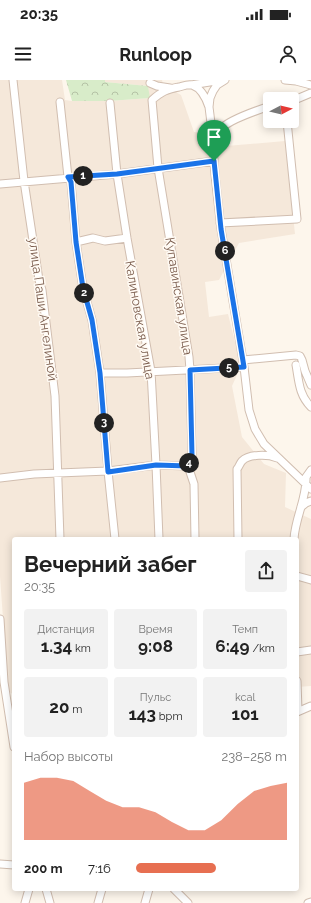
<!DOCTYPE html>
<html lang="ru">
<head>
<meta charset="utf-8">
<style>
  :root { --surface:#fff; --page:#f2f2f2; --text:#222; --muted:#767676; --accent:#e76f51 }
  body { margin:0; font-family:Raleway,sans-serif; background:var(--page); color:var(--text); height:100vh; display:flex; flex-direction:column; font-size:15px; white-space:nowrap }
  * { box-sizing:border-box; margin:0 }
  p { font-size:13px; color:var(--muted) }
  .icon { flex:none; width:22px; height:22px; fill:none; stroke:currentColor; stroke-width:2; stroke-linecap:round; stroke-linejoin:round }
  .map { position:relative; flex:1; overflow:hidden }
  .drawer { position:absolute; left:12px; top:457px; width:287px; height:354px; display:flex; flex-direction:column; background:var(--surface); border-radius:4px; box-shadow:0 2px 10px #0003 }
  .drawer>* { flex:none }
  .needle { width:26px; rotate:83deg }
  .buttons { position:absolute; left:263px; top:12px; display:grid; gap:8px }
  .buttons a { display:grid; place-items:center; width:36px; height:36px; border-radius:4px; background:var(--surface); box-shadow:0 2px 10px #0003; font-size:20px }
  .pin { position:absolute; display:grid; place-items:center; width:34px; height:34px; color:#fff; margin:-41px -17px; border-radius:50% 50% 50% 0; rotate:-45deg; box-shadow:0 0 4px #0007 }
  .pin .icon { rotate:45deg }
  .km { position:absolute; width:20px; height:20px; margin:-10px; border-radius:50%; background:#222; color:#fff; font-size:11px; line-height:20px; text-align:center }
  .round { display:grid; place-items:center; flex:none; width:42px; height:42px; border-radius:4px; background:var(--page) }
  .head { display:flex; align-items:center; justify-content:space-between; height:68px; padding:0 12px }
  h1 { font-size:22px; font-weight:700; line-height:30px }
  .figures { display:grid; grid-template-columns:repeat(3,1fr); gap:6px; height:68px; padding:4px 12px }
  .figures div { display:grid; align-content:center; border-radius:4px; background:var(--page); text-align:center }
  .figures b { font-size:17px; font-weight:700 }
  .figures small { font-size:11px; font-weight:400 }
  .figures p { font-size:11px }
  .chart { height:112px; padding:8px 12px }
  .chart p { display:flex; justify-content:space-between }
  .chart svg { width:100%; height:72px; margin-top:4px; fill:var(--accent); opacity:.7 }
  ul { padding:0 12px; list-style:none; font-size:13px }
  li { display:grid; grid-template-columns:64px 48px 1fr; align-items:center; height:30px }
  li i { height:10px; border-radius:5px; background:var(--accent) }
  .status { display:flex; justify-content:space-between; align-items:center; height:28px; padding:0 20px; background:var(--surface); direction:ltr }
  .status svg { height:11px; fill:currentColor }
  header { display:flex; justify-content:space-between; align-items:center; height:52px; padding:0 12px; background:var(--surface); font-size:18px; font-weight:700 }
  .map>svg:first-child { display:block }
</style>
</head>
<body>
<div class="status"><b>20:35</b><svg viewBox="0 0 49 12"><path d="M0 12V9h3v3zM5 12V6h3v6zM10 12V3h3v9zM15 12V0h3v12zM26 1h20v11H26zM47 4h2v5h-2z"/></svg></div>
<header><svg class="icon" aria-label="menu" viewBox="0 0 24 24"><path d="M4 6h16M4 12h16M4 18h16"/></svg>Runloop<svg class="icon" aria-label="person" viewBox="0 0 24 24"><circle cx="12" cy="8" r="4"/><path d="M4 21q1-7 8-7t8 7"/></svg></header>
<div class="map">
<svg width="311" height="823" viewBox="0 0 311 823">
  <defs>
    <pattern id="forest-crowns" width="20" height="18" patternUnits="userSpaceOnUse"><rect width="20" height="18" fill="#d8ecc9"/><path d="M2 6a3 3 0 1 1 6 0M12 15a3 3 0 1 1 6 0" fill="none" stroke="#b4c2a5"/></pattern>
  </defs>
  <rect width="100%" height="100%" fill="#fdf6ec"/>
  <!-- residential -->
  <path fill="#f5e8da" d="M0,0H62L65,20L72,21H109L149,18L148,6L105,2V0H162L163,5L181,15L194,52L219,56L226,66L285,61L295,154L239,163L219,200L205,202L209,237L228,234L241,286L232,306L242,357L264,384L286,393L285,427L311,439V606L297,607V459H14V615L8,611L0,496Z"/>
  <!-- forest -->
  <path fill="url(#forest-crowns)" d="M66,0H105V2L148,6L150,18L109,21H72Z"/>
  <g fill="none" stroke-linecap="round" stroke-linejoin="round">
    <!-- minor casing -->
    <g stroke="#d1beb0" stroke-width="9">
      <path id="minor" d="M13,0L24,101L39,200L42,210L55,316L60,459
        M225,0L217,5L213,11L210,18L209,27L212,51L215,95L221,149L244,287L249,330L255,349L264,364L311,409
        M285,0L296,1L311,5
        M150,3L157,6L170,8
        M191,5L222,0
        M292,21L311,13
        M60,22L68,97L71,102L76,162L93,158L105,161L127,158
        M110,23L117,94L127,158L151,291L156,385L159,459
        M213,63C215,59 217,53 221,49C228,40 258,30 270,26
        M0,104L117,94L214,81
        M220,143L297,139L287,41
        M76,162L83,208L92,240L100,293L108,391L115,459
        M243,280L296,275L300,276L302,280L305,291L311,305
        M296,285C299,302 299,315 311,327
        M100,293H127L244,287
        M0,398L34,394L108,391L156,385L188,386
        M301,427L306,423L311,421
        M195,459L194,404L188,386L192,375L190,290L189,277L158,88L152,20C161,12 167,9 179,7C183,6 188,4 192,5C201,8 206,18 209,27
        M238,459L237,389C239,387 240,383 242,381C249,374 268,374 277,378
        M294,459C295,438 307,418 306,397L311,390
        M297,496L311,500
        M0,539L4,602L14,667
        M297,572L311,570
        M297,601L298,631
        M297,632L311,626
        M0,784L14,785
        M46,809L50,823
        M174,809L188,823
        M25,823L29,809
        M98,823L102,809
        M145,823L149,809
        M308,823L311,822"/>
    </g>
    <!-- minor -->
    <use href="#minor" stroke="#fff" stroke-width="7"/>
  </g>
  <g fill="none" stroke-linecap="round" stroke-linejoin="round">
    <!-- route casing -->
    <g stroke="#fff" stroke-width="8">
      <path id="route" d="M214,81L221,149L244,287L190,290L192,375L188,386L156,385L108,392L100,293L92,240L83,208L76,162L71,102L68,97L117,94Z"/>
    </g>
    <!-- route -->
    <use href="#route" stroke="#1a73e8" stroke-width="5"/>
  </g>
  <g text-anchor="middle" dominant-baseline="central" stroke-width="3" stroke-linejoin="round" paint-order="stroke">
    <!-- street labels -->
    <g font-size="13" fill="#7a5c4d" stroke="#fffaf3">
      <text transform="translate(179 216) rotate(81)">Купавинская улица</text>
      <text transform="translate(43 229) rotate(82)">улица Паши Ангелиной</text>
      <text transform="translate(140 240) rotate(80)">Калиновская улица</text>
    </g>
  </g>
</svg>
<div class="buttons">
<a><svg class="needle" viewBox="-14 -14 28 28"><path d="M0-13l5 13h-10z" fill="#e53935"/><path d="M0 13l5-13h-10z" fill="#767676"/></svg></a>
</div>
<div class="pin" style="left:214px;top:81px;background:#1e9e55"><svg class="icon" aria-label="arrive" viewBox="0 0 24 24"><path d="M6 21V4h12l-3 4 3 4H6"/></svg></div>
<b class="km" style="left:83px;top:96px">1</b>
<b class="km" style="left:84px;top:213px">2</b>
<b class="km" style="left:104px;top:343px">3</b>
<b class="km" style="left:189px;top:383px">4</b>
<b class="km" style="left:229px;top:288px">5</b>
<b class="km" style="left:225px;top:171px">6</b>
<section class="drawer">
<div class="head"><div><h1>Вечерний забег</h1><p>20:35</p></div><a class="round"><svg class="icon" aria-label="share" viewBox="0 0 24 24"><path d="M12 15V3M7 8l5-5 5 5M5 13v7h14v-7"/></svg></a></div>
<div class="figures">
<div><p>Дистанция</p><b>1.34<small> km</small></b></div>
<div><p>Время</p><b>9:08</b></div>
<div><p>Темп</p><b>6:49<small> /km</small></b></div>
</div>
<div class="figures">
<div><b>20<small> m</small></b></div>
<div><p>Пульс</p><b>143<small> bpm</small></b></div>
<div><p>kcal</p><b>101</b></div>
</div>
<div class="chart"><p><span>Набор высоты</span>238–258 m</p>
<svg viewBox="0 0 160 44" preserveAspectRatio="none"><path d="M0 44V9L10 6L20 6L30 8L40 14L50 20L60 24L70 24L80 27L90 33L100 38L110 38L120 32L130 22L140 14L150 11L160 9V44z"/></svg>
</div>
<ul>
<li><b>200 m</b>7:16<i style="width:53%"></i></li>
</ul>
</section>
</div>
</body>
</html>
